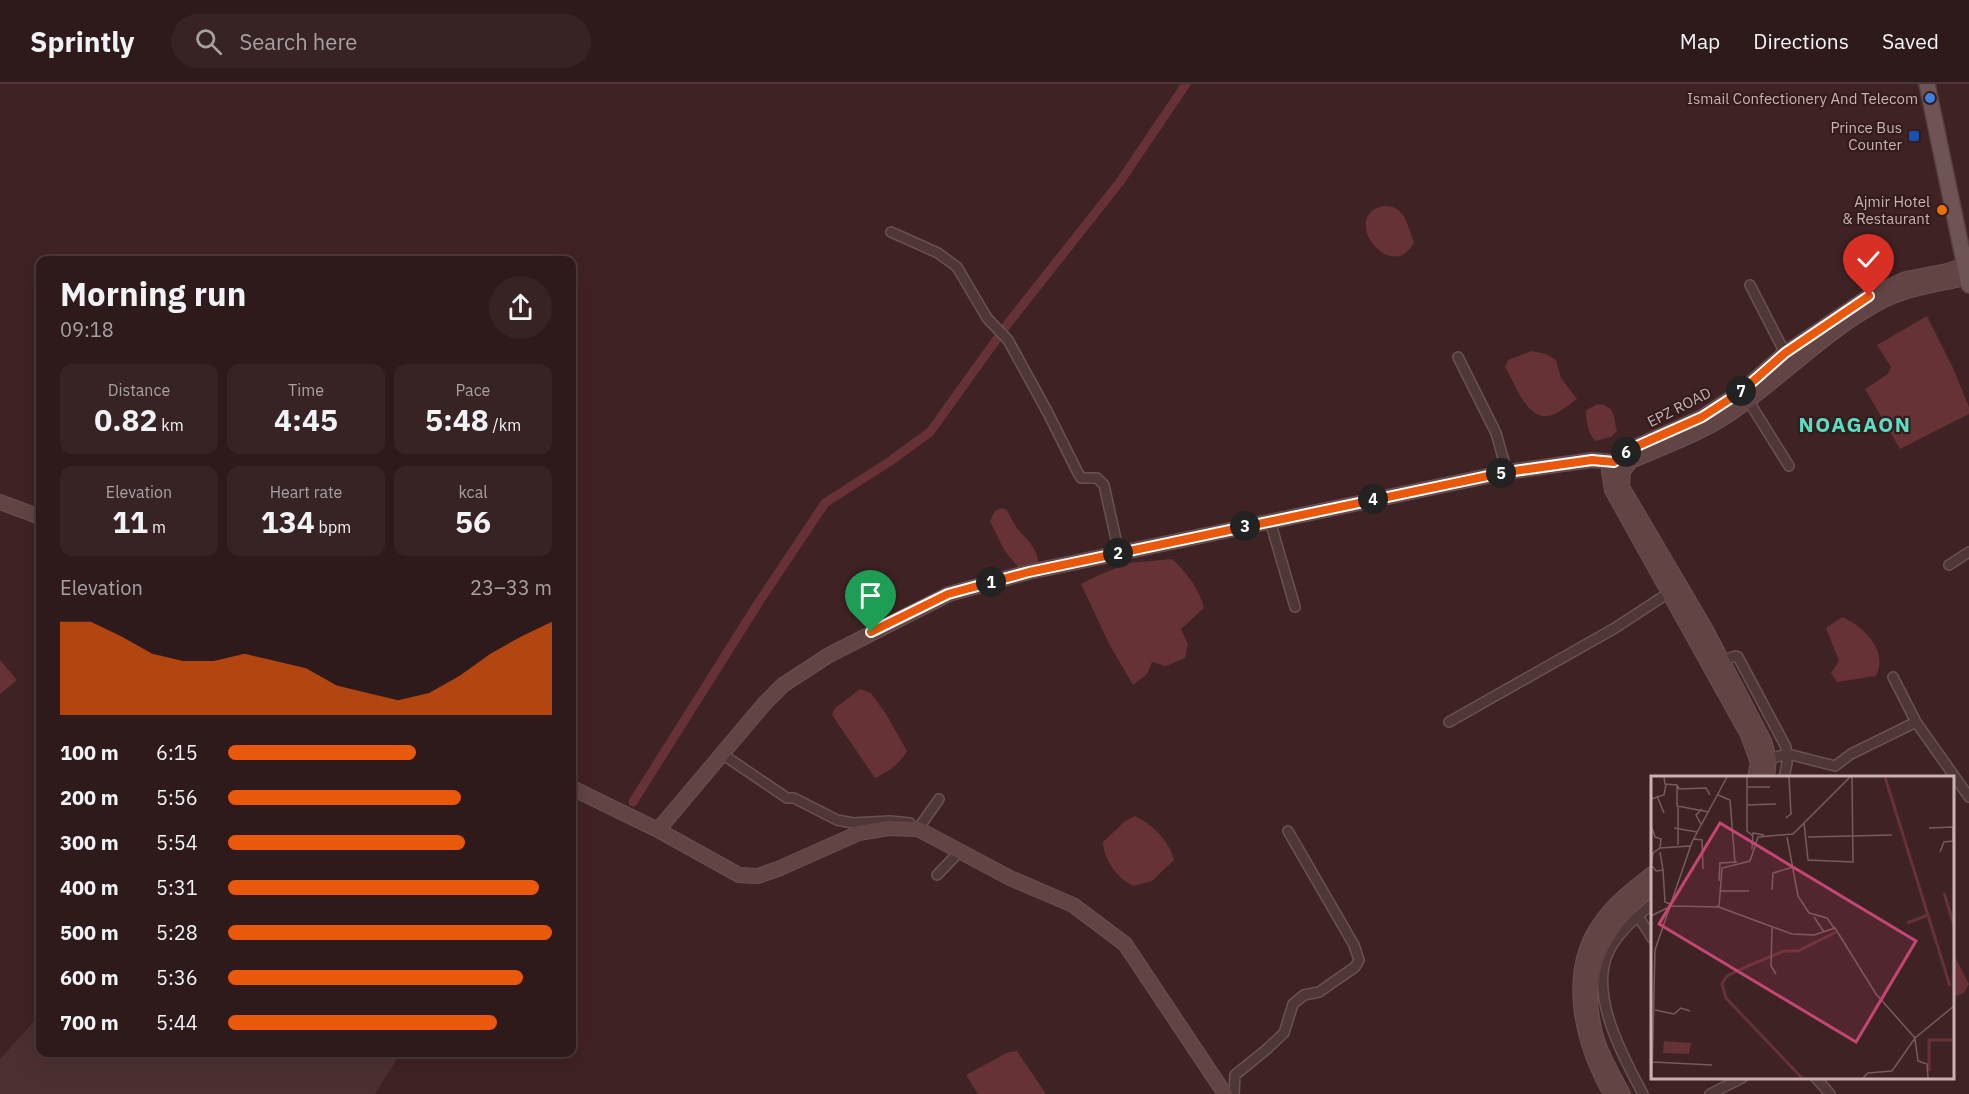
<!DOCTYPE html>
<html lang="en">
<head>
<meta charset="utf-8">
<style>
  :root { --surface:#2f1a1b; --page:#372324; --text:#f1f3f6; --muted:#a7a1a3; --line:#4a383a; --accent:#ea580c }
  body { margin:0; font-family:"IBM Plex Sans",sans-serif; background:var(--page); color:var(--text); height:100vh; display:flex; flex-direction:column; font-size:22px; white-space:nowrap }
  * { box-sizing:border-box; margin:0 }
  p { font-size:20px; color:var(--muted) }
  .icon { flex:none; width:33px; height:33px; fill:none; stroke:currentColor; stroke-width:2; stroke-linecap:round; stroke-linejoin:round }
  .map { position:relative; flex:1; overflow:hidden }
  .panel { position:absolute; left:36px; top:172px; width:540px; height:801px; display:flex; flex-direction:column; background:var(--surface); border-radius:12px; box-shadow:0 6px 24px #0002,0 0 0 2px var(--line) }
  .panel>* { flex:none }
  .pin { position:absolute; display:grid; place-items:center; width:51px; height:51px; color:#fff; margin:-62px -26px; border-radius:50% 50% 50% 0; rotate:-45deg; box-shadow:0 0 6px #0007 }
  .pin .icon { rotate:45deg }
  .km { position:absolute; width:30px; height:30px; margin:-15px; border-radius:50%; background:#222; color:#fff; font-size:16px; line-height:30px; text-align:center }
  .round { display:grid; place-items:center; flex:none; width:63px; height:63px; border-radius:32px; background:var(--page) }
  .headline { display:flex; align-items:center; justify-content:space-between; height:102px; padding:0 24px }
  h1 { font-size:33px; font-weight:700; line-height:45px }
  .stats { display:grid; grid-template-columns:repeat(3,1fr); gap:9px; height:102px; padding:6px 24px }
  .stats div { display:grid; align-content:center; border-radius:12px; background:var(--page); text-align:center }
  .stats b { font-size:30px; font-weight:700 }
  .stats small { font-size:16px; font-weight:400 }
  .stats p { font-size:16px }
  .chart { height:168px; padding:12px 24px }
  .chart p { display:flex; justify-content:space-between }
  .chart svg { width:100%; height:108px; margin-top:6px; fill:var(--accent); opacity:.7 }
  ul { padding:0 24px; list-style:none; font-size:20px }
  li { display:grid; grid-template-columns:96px 72px 1fr; align-items:center; height:45px }
  li i { height:15px; border-radius:8px; background:var(--accent) }
  header { display:flex; align-items:center; gap:36px; box-sizing:border-box; height:84px; padding:0 30px; background:var(--surface); border-bottom:2px solid var(--line) }
  header strong { font-size:28px }
  nav { display:flex; gap:33px; margin-inline-start:auto; font-size:21px }
  .search { width:420px; height:54px; background:var(--page); display:flex; align-items:center; gap:15px; box-sizing:border-box; padding:0 21px; border-radius:33px; color:var(--muted); font-size:22px }
  .map>svg:first-child { display:block }
</style>
</head>
<body>
<header>
<strong>Sprintly</strong>
<div class="search"><svg class="icon" aria-label="search" viewBox="0 0 24 24"><circle cx="10" cy="10" r="6"/><path d="M15 15l6 6"/></svg>Search here</div>
<nav><a>Map</a><a>Directions</a><a>Saved</a></nav>
</header>
<div class="map">
<svg width="1969" height="1010" viewBox="0 0 1969 1010">
  <rect width="100%" height="100%" fill="#3f2224"/>
  <!-- airport -->
  <path fill="#4c3031" d="M40,931V969H401L375,1010H0V975Z"/>
  <!-- water -->
  <path fill="#663235" d="M1383,122C1405,121 1407,140 1414,158C1392,202 1338,133 1383,122Z
    M1927,232L1953,284L1969,323V330L1900,365L1865,305L1888,290L1891,283L1877,261Z
    M1532,267L1546,270L1556,276L1561,294L1577,315C1570,320 1561,328 1552,331C1527,339 1515,299 1505,283L1508,276Z
    M1598,320C1616,322 1613,332 1617,347L1611,353L1596,357C1589,353 1585,334 1586,326Z
    M1001,424L1007,426C1010,432 1013,438 1017,444C1025,454 1038,464 1038,478L1018,483L1004,466L990,437L995,427Z
    M1172,475C1187,489 1199,504 1204,524L1181,545L1188,560L1185,574L1166,582L1152,578L1147,590L1133,601L1109,560L1081,500L1099,491L1129,479Z
    M1842,533C1863,542 1889,566 1876,592L1837,598L1831,589L1839,577L1826,544Z
    M0,576L17,596L0,610Z
    M860,605L871,609L886,630L907,667C899,680 890,687 875,694L832,631L835,624Z
    M1135,732C1152,740 1169,756 1174,776L1152,797L1134,802C1119,797 1103,775 1103,758L1125,737Z
    M1952,867L1969,900L1964,909L1953,913Z
    M1017,967L1046,1010H978L966,991L1008,968Z"/>
  <g fill="none" stroke-linecap="round" stroke-linejoin="round">
    <!-- canal -->
    <path stroke="#663235" stroke-width="9" d="M633,718L757,521L825,419L889,378L930,348L1009,238L1119,99L1186,0"/>
    <!-- street casing -->
    <g stroke="#6a5152" stroke-width="12">
      <path id="street" d="M891,148L938,169L957,183L987,234L1008,256L1048,329L1077,387L1081,394H1097L1104,401L1119,469
        M1750,201L1785,269
        M1458,273L1496,349L1507,388
        M1746,313L1789,382
        M1270,437L1295,523
        M1949,481L1969,468
        M1722,577L1735,572L1738,573L1786,663L1787,679L1784,694
        M1893,593L1916,638L1969,713
        M1449,638L1615,544L1670,508
        M722,670L787,714H794L837,736L853,739L890,737L910,739
        M1764,676L1788,670L1835,682L1851,670L1916,638
        M918,745L939,715
        M937,791L961,766
        M1638,832L1652,854
        M1816,994L1830,1010
        M1234,1010L1235,991L1267,965L1284,949L1293,920L1304,911L1319,908L1355,883L1359,876L1354,861L1288,747
        M1643,1010C1623,973 1588,909 1609,867C1618,848 1637,833 1652,820
        M1710,1010L1742,994"/>
    </g>
    <!-- secondary casing -->
    <g stroke="#6a5152" stroke-width="16">
      <path id="secondary" d="M0,418L40,433
        M1755,694L1758,678L1747,649L1612,406L1609,387L1614,378L1628,366L1702,333L1742,307L1785,269L1869,212L1906,195L1947,187L1965,181L1969,176
        M1767,694L1769,675L1764,657L1705,544L1622,403L1623,387L1631,377C1667,361 1706,348 1738,324C1784,291 1824,250 1873,222C1903,204 1936,201 1969,193
        M572,704L658,746L765,619L783,601L829,571L949,510L1029,488L1507,388L1592,376L1614,378L1627,382
        M658,746L739,791L758,792L778,785L859,749L888,744L918,745L1010,794L1073,821L1125,860L1225,1010
        M1611,1010C1581,957 1563,884 1605,833C1618,816 1636,803 1652,790
        M1623,1010C1614,993 1603,975 1597,956C1577,889 1602,845 1652,803"/>
    </g>
    <!-- primary casing -->
    <g stroke="#583f40" stroke-width="18">
      <path id="primary" d="M1927,0L1969,201"/>
    </g>
    <!-- street -->
    <use href="#street" stroke="#4f3637" stroke-width="9"/>
    <!-- secondary -->
    <use href="#secondary" stroke="#624444" stroke-width="14"/>
    <!-- primary -->
    <use href="#primary" stroke="#6f5455" stroke-width="15"/>
  </g>
  <g fill="none" stroke-linecap="round" stroke-linejoin="round">
    <!-- route casing -->
    <g stroke="#fff" stroke-width="12">
      <path id="route" d="M871,548L948,510L1029,488L1507,388L1592,376L1614,378L1628,366L1702,333L1742,307L1785,269L1869,212"/>
    </g>
    <!-- route -->
    <use href="#route" stroke="#ea580c" stroke-width="8"/>
  </g>
  <!-- markers -->
  <circle fill="#3f7fe0" stroke="#341b1c" stroke-width="2" cx="1930" cy="14" r="6"/>
  <rect fill="#1a4fb4" stroke="#341b1c" stroke-width="2" x="1908" y="46" width="12" height="12" rx="3"/>
  <circle fill="#e8710a" stroke="#341b1c" stroke-width="2" cx="1942" cy="126" r="6"/>
  <g text-anchor="middle" dominant-baseline="central" stroke-width="4.5" stroke-linejoin="round" paint-order="stroke">
    <!-- poi labels -->
    <g font-size="15" fill="#cab2b2" stroke="#341b1c" text-anchor="end">
      <text x="1918" y="14">Ismail Confectionery And Telecom</text>
      <text x="1902" y="43">Prince Bus<tspan x="1902" dy="17">Counter</tspan></text>
      <text x="1930" y="117">Ajmir Hotel<tspan x="1930" dy="17">&amp; Restaurant</tspan></text>
    </g>
    <!-- street labels -->
    <g font-size="15" fill="#cab2b2" stroke="#341b1c">
      <text transform="translate(1679 323) rotate(-27)">EPZ ROAD</text>
    </g>
    <!-- district labels -->
    <g font-size="21" font-weight="bold" letter-spacing="1.5" fill="#5addc3" stroke="#341b1c">
      <text x="1855" y="340">NOAGAON</text>
    </g>
  </g>
  <!-- overview -->
  <g transform="translate(1651 692)">
    <rect width="303" height="303" fill="#3f2224"/>
    <path d="M13,265L40,267L38,278L12,277Z" fill="#663235"/>
    <path fill="none" stroke="#663235" stroke-width="3" d="M234,1L299,210M293,117L303,149M256,147L277,139M278,295V264H303M151,302L75,222L71,208L76,200L99,189L133,175H147L185,156"/>
    <path fill="none" stroke="#775c5d" stroke-width="1.5" d="M13,1L14,8L26,9V30L58,36M96,1V55L102,60M27,10L28,13L55,12L59,19M96,11H119M67,19L79,24L84,87M6,20L13,37M0,23L13,19L15,8M96,29L125,28M27,31V69M135,42L140,38L138,1M153,47L157,84L202,86L201,1M50,48L45,39L51,33M0,49L4,61L10,63L9,72M23,52L46,56M278,52L302,51M136,61L147,120L158,137L176,142L183,152M157,61L241,59M43,63L51,64L52,93M101,73L102,57L113,59M9,76L12,94M289,76L293,66L302,65V51M0,90L2,77L9,72L39,70M1,90L5,95L12,94L14,126L19,128M68,105L69,87L86,86M121,114L122,97L142,91M69,115H98M65,130L141,158L163,159L184,152L225,218L264,262M0,140L20,130L68,131L71,92L99,85L107,61L142,58L199,1M163,141L173,156M121,152L120,190L125,198M4,234L23,238L30,232L39,235M264,263L267,285L276,288L277,302M2,286L61,289M1,302L4,174L41,66L76,1M212,302L217,297L241,295L264,262L303,230"/>
    <path fill="#c44675" fill-opacity="0.15" stroke="#c44675" stroke-width="3" d="M69,47L265,165L205,266L8,148Z"/>
    <rect width="303" height="303" fill="none" stroke="#cab2b2" stroke-width="3"/>
  </g>
</svg>
<div class="pin" style="left:871px;top:548px;background:#1e9e55"><svg class="icon" aria-label="arrive" viewBox="0 0 24 24"><path d="M6 21V4h12l-3 4 3 4H6"/></svg></div>
<div class="pin" style="left:1869px;top:212px;background:#d93025"><svg class="icon" aria-label="check" viewBox="0 0 24 24"><path d="M5 12l5 5 9-10"/></svg></div>
<b class="km" style="left:991px;top:498px">1</b>
<b class="km" style="left:1118px;top:469px">2</b>
<b class="km" style="left:1245px;top:442px">3</b>
<b class="km" style="left:1373px;top:415px">4</b>
<b class="km" style="left:1501px;top:389px">5</b>
<b class="km" style="left:1626px;top:368px">6</b>
<b class="km" style="left:1741px;top:307px">7</b>
<section class="panel">
<div class="headline"><div><h1>Morning run</h1><p>09:18</p></div><a class="round"><svg class="icon" aria-label="share" viewBox="0 0 24 24"><path d="M12 15V3M7 8l5-5 5 5M5 13v7h14v-7"/></svg></a></div>
<div class="stats">
<div><p>Distance</p><b>0.82<small> km</small></b></div>
<div><p>Time</p><b>4:45</b></div>
<div><p>Pace</p><b>5:48<small> /km</small></b></div>
</div>
<div class="stats">
<div><p>Elevation</p><b>11<small> m</small></b></div>
<div><p>Heart rate</p><b>134<small> bpm</small></b></div>
<div><p>kcal</p><b>56</b></div>
</div>
<div class="chart"><p><span>Elevation</span>23–33 m</p>
<svg viewBox="0 0 160 44" preserveAspectRatio="none"><path d="M0 44V6L10 6L20 12L30 19L40 22L50 22L60 19L70 22L80 25L90 32L100 35L110 38L120 35L130 28L140 19L150 12L160 6V44z"/></svg>
</div>
<ul>
<li><b>100 m</b>6:15<i style="width:58%"></i></li>
<li><b>200 m</b>5:56<i style="width:72%"></i></li>
<li><b>300 m</b>5:54<i style="width:73%"></i></li>
<li><b>400 m</b>5:31<i style="width:96%"></i></li>
<li><b>500 m</b>5:28<i style="width:100%"></i></li>
<li><b>600 m</b>5:36<i style="width:91%"></i></li>
<li><b>700 m</b>5:44<i style="width:83%"></i></li>
</ul>
</section>
</div>
</body>
</html>
